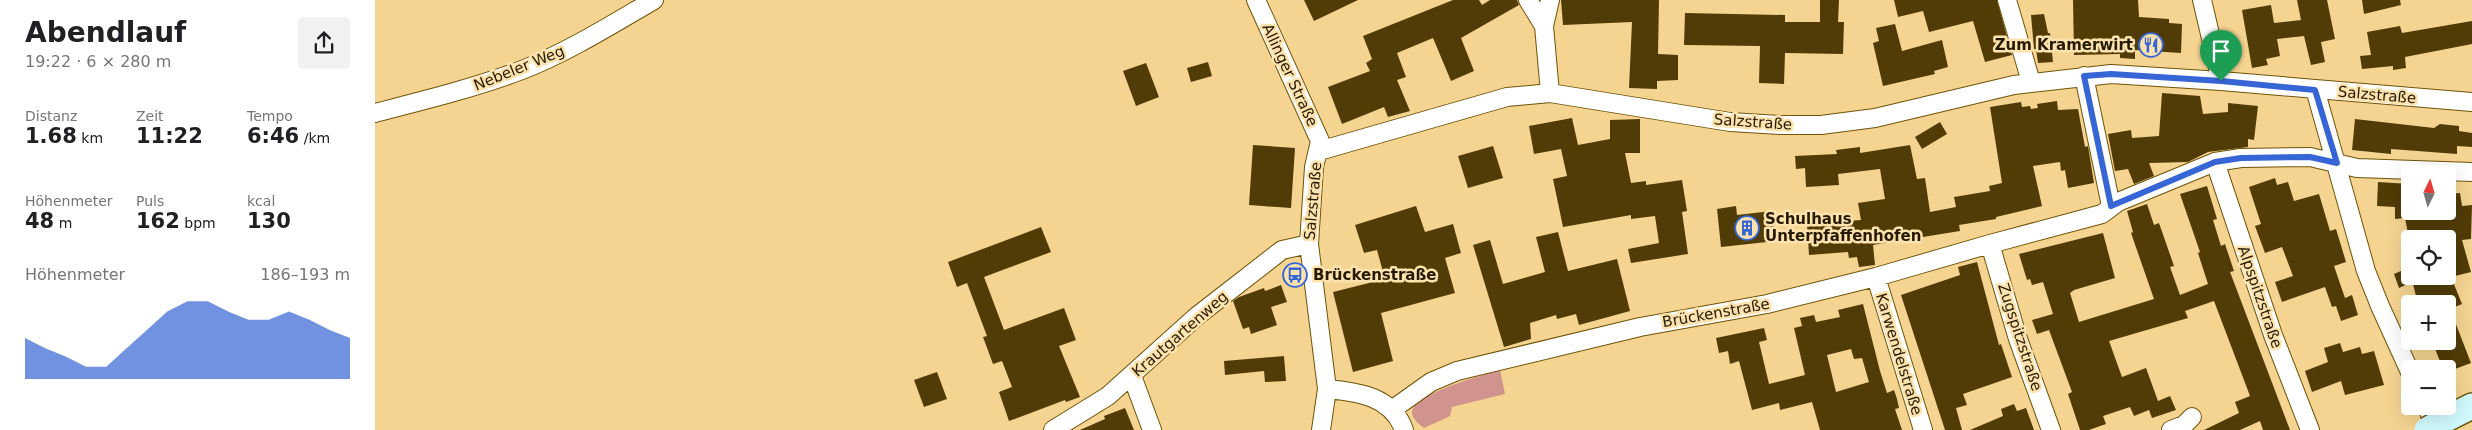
<!DOCTYPE html>
<html lang="de">
<head>
<meta charset="utf-8">
<style>
  :root { --surface:#fff; --page:#f2f2f2; --text:#202124; --muted:#757577; --accent:#3665d5 }
  body { margin:0; font-family:"DejaVu Sans",sans-serif; background:var(--page); color:var(--text); height:100vh; display:flex; flex-direction:column; font-size:19px; white-space:nowrap }
  * { box-sizing:border-box; margin:0 }
  p { font-size:16px; color:var(--muted) }
  .icon { flex:none; width:28px; height:28px; fill:none; stroke:currentColor; stroke-width:2; stroke-linecap:round; stroke-linejoin:round }
  .map { position:relative; flex:1; overflow:hidden }
  .sheet { display:flex; flex-direction:column; background:var(--surface); width:375px }
  .sheet>* { flex:none }
  .needle { width:32px; rotate:5deg }
  .fabs { position:absolute; left:2026px; top:165px; display:grid; gap:10px }
  .fabs a { display:grid; place-items:center; width:55px; height:55px; border-radius:5px; background:var(--surface); box-shadow:0 5px 20px #0002; font-size:25px }
  .pin { position:absolute; display:grid; place-items:center; width:42px; height:42px; color:#fff; margin:-51px -21px; border-radius:50% 50% 50% 0; rotate:-45deg; box-shadow:0 0 5px #0007 }
  .pin .icon { rotate:45deg }
  .round { display:grid; place-items:center; flex:none; width:52px; height:52px; border-radius:5px; background:var(--page) }
  .summary { display:flex; align-items:center; justify-content:space-between; height:85px; padding:0 25px }
  h1 { font-size:28px; font-weight:800; line-height:38px }
  .figures { display:grid; grid-template-columns:repeat(3,1fr); gap:8px; height:85px; padding:5px 25px }
  .figures div { display:grid; align-content:center }
  .figures b { font-size:21px; font-weight:800 }
  .figures small { font-size:14px; font-weight:400 }
  .figures p { font-size:14px }
  .chart { height:140px; padding:10px 25px }
  .chart p { display:flex; justify-content:space-between }
  .chart svg { width:100%; height:90px; margin-top:5px; fill:var(--accent); opacity:.7 }
  main { display:flex; flex:1; min-height:0 }
  .map>svg:first-child { display:block }
</style>
</head>
<body>
<main>
<section class="sheet">
<div class="summary"><div><h1>Abendlauf</h1><p>19:22 · 6 × 280 m</p></div><a class="round"><svg class="icon" aria-label="share" viewBox="0 0 24 24"><path d="M12 15V3M7 8l5-5 5 5M5 13v7h14v-7"/></svg></a></div>
<div class="figures">
<div><p>Distanz</p><b>1.68<small> km</small></b></div>
<div><p>Zeit</p><b>11:22</b></div>
<div><p>Tempo</p><b>6:46<small> /km</small></b></div>
</div>
<div class="figures">
<div><p>Höhenmeter</p><b>48<small> m</small></b></div>
<div><p>Puls</p><b>162<small> bpm</small></b></div>
<div><p>kcal</p><b>130</b></div>
</div>
<div class="chart"><p><span>Höhenmeter</span>186–193 m</p>
<svg viewBox="0 0 160 44" preserveAspectRatio="none"><path d="M0 44V24L10 29L20 33L30 38L40 38L50 29L60 20L70 11L80 6L90 6L100 11L110 15L120 15L130 11L140 15L150 20L160 24V44z"/></svg>
</div>
</section>
<div class="map">
<svg width="2097" height="430" viewBox="0 0 2097 430">
  <rect width="100%" height="100%" fill="#f5d491"/>
  <!-- green -->
  <path fill="#d0938e" d="M1125,370L1130,394L1077,407L1075,416L1049,428C1044,424 1038,420 1037,413C1036,394 1109,375 1125,370Z"/>
  <!-- building -->
  <path fill="#513c07" fill-rule="evenodd" d="M929,0H983L939,21Z
    M1078,0H1104L1107,5L1115,0H1142L1144,5L1086,38L1099,71L1076,81L1058,38L1022,53L1031,77L1022,80L1035,111L1013,117L1009,107L967,124L953,87L995,71L991,63L997,59L988,36Z
    M1186,0H1284L1283,54L1303,55V80L1282,81V89L1254,88L1257,22L1188,25Z
    M1445,0H1464L1463,22H1469L1468,54L1410,53L1409,84L1384,83L1385,46L1309,45L1310,13L1410,15V22H1445Z
    M1519,0H1622L1637,55L1610,62L1598,21L1554,32L1548,11L1523,17Z
    M1698,0H1763L1764,17L1794,19V23L1807,24L1806,53L1760,50V59L1745,58V54L1699,55Z
    M1922,0H1952L1960,39L1946,42L1950,62L1936,65L1929,36L1902,39L1905,56L1891,59L1893,65L1877,68L1867,10L1896,5L1899,23L1926,20Z
    M1987,0H2025L2026,5L1989,14Z
    M1669,14L1673,33H1675L1678,62L1663,63L1661,49H1659L1656,15Z
    M2097,21V44L2030,57L2031,68L2018,70V66L1987,69L1985,56L1996,55L1992,32L2025,26L2027,33Z
    M1520,24L1527,51L1567,40L1573,67L1559,71L1560,74L1508,86L1498,43L1504,41L1501,28Z
    M833,62L837,76L816,82L812,68Z
    M771,63L784,97L761,106L748,71Z
    M1787,93L1825,96L1828,114L1853,112V103L1883,106L1879,140L1873,139V147L1833,152L1813,162L1774,163L1779,176L1759,184L1753,169L1740,171L1733,134L1756,130L1757,138L1784,136Z
    M1682,101L1683,110L1703,109L1710,147L1713,146L1719,183L1693,188L1690,170L1686,171L1685,162L1658,166L1667,206L1621,217V219L1584,225L1585,231L1498,245L1500,265L1484,267L1482,257L1474,258L1473,252L1434,255L1432,224L1486,220L1483,203L1510,199L1505,169L1463,174L1464,185L1431,187L1430,168L1421,169L1420,156L1462,154L1461,150L1485,147V153L1535,145L1542,179L1550,178L1555,212L1581,207L1579,197L1615,191L1614,186L1627,183L1615,107L1646,102L1647,107L1655,106L1656,109L1663,108L1662,104Z
    M1197,118L1203,145L1235,139V120L1265,119V153H1250L1256,183L1271,181V185L1307,180L1312,211L1307,212L1313,254L1256,263L1253,249L1284,243L1280,216L1256,219V215L1188,227L1178,179L1192,176L1186,149L1159,154L1154,126Z
    M1980,119L2059,128L2065,124L2084,126V131L2097,133V147L2082,146V154L2016,149V154L1977,150Z
    M1565,122L1572,134L1547,149L1540,137Z
    M878,145L920,148L916,208L874,205Z
    M1118,146L1128,178L1093,188L1083,156Z
    M1900,178L1902,185L1913,182L1919,201L1944,194L1955,231L1961,229L1971,262L1959,266L1970,298L1977,295L1983,315L1966,321L1961,306L1957,307L1950,287L1907,302L1900,282L1918,276L1907,247L1890,253L1880,226L1886,224L1874,187Z
    M2003,182L2035,184V211H2072V194L2085,193L2087,206L2097,205L2096,239L2087,240L2096,272L2076,277L2087,304L2075,309L2096,363L2072,372V369H2068L2057,341H2072V297L2055,304H2043L2036,276H2072V239H2034L2030,218L2020,219V207L2002,206Z
    M1832,186L1842,219L1838,220L1846,246L1850,244L1859,271L1855,272L1915,430H1888L1885,421L1865,430H1829L1864,413L1860,402L1875,396L1839,301L1810,311L1813,318L1734,341L1747,377L1771,368L1783,401L1795,396L1801,410L1777,418L1774,410L1759,416L1755,407L1728,416L1731,424L1714,430H1705L1693,394L1697,392L1674,330L1662,334L1657,320L1678,314L1668,282L1657,285L1655,279L1652,280L1644,254L1728,233L1740,278L1699,290L1695,293L1704,322L1779,299L1756,233L1758,232L1752,211L1772,204L1779,225L1784,223L1799,266L1795,267L1805,295L1833,284L1823,253L1825,252L1805,194Z
    M1041,206L1050,232L1078,224L1086,253L1070,258L1080,293L1006,313L1018,361L978,372L958,292L1010,279L1002,250L989,253L980,225Z
    M1361,206L1362,215L1397,211L1401,241L1346,247L1342,209Z
    M666,227L676,252L609,277L629,330L689,308L701,340L684,346L705,397L691,402L690,400L634,421L624,392L637,387L627,361L618,364L608,337L612,336L592,283L582,287L573,262Z
    M1183,232L1193,271L1242,259L1255,311L1204,325L1201,314L1182,319L1181,315L1155,323L1156,339L1129,347L1098,245L1115,240L1128,284L1170,272L1161,237Z
    M1602,262L1624,345L1626,344L1637,377L1588,394L1592,405L1581,408L1587,430H1570L1526,295L1585,275L1583,267Z
    M2035,267V283L2024,288L2019,274Z
    M906,285L912,302L896,307L902,325L876,334L874,327L868,329L858,301L864,297L889,288L890,291Z
    M1488,304L1505,371L1512,393L1519,390L1522,399L1524,408L1520,409L1527,430H1445L1437,402L1405,410L1404,403L1377,410L1364,361L1355,364L1353,351L1344,353L1341,338L1389,328L1392,340L1384,342L1394,384L1430,375L1419,328L1427,326L1425,318L1439,315L1441,322L1465,317L1463,310ZM1476,349L1479,359L1487,358L1494,382L1461,392L1452,355Z
    M1965,343L1968,352L1985,347L1987,354L1999,351L2009,385L1970,395L1966,381L1937,392L1930,371L1953,362L1949,348Z
    M909,356L911,381L890,382L889,371L850,375L849,361Z
    M562,372L572,399L549,407L539,380Z
    M1639,404L1642,411L1651,408L1659,430H1595L1628,416L1626,409Z
    M750,408L759,430H705L730,419L729,416Z"/>
  <g fill="none" stroke-linecap="round" stroke-linejoin="round">
    <!-- street casing -->
    <g stroke="#705307" stroke-width="20">
      <path id="street" d="M881,0L945,141L939,167L934,244L952,389L946,430
        M1153,0L1169,26
        M1632,0L1656,82
        M1827,0L1846,81
        M1709,76L1736,206
        M1940,89L1991,271L2005,306L2035,372
        M1175,93L1169,26L1175,0
        M0,113C50,100 99,88 147,70C193,52 236,25 279,0
        M944,151L1132,97L1175,93L1355,122L1405,125H1446L1500,118L1639,85L1736,74L1846,81L2097,102
        M1840,162L1898,335L1935,430
        M1615,244L1643,339L1676,430
        M1501,277L1548,430
        M757,376L777,430
        M952,389C983,392 1017,396 1029,430
        M2051,406L2063,430
        M1018,409L1056,382L1082,371L1265,327L1392,304L1501,277L1615,244L1727,214L1743,202L1840,162L1866,158L1935,157L1982,168L2097,172
        M678,430L733,396L822,316L907,250L934,244
        M1796,430L1809,425L1817,417"/>
    </g>
    <!-- secondary casing -->
    <g stroke="#705307" stroke-width="28">
      <path id="secondary" d="M2075,417L2097,406"/>
    </g>
    <!-- street -->
    <use href="#street" stroke="#fff" stroke-width="18"/>
    <!-- secondary -->
    <use href="#secondary" stroke="#d0fafe" stroke-width="25"/>
    <!-- secondary-bridge casing -->
    <g stroke="#705307" stroke-width="28" stroke-linecap="butt">
      <path id="secondary-bridge" d="M2052,430L2075,417"/>
    </g>
    <!-- secondary-bridge -->
    <use href="#secondary-bridge" stroke="#d0fafe" stroke-width="25"/>
  </g>
  <g fill="none" stroke-linecap="round" stroke-linejoin="round">
    <!-- route casing -->
    <g stroke="#fff" stroke-width="10">
      <path id="route" d="M1736,74L1846,81L1940,90L1962,163L1935,157L1866,158L1840,162L1736,206L1709,76Z"/>
    </g>
    <!-- route -->
    <use href="#route" stroke="#3665d5" stroke-width="6"/>
  </g>
  <!-- icons -->
  <defs>
    <g id="restaurant-ring" transform="scale(1.25)"><circle r="9.5" fill="#fce2ad" stroke="#3665d5" stroke-width="1.5"/><path d="M-5-6h1v4h1v-4h1v4h1v-4h1v5L-1.5 .5V6h-2V.5L-5-1ZM5-6V6H3V1.5H1.5Q1.5-4 5-6Z" fill="#3665d5"/></g>
    <g id="building-ring" transform="scale(1.25)"><circle r="9.5" fill="#fce2ad" stroke="#3665d5" stroke-width="1.5"/><path d="M-4-6H4V6H1V3H-1V6H-4ZM-2.5-4.3h1.7v1.8h-1.7ZM.8-4.3h1.7v1.8H.8ZM-2.5-1h1.7V.8h-1.7ZM.8-1h1.7V.8H.8Z" fill="#3665d5"/></g>
    <g id="bus-ring" transform="scale(1.25)"><circle r="9.5" fill="#fce2ad" stroke="#3665d5" stroke-width="1.5"/><path d="M-5-6H5V4H4V6H2V4H-2V6H-4V4H-5ZM-3.5-4V0h7V-4ZM-3.5 1.2v1.5H-2V1.2ZM2 1.2v1.5H3.5V1.2Z" fill="#3665d5"/></g>
  </defs>
  <g fill-rule="evenodd">
    <use href="#restaurant-ring" x="1776" y="45"/>
    <use href="#building-ring" x="1372" y="228"/>
    <use href="#bus-ring" x="920" y="275"/>
  </g>
  <g text-anchor="middle" dominant-baseline="central" stroke-width="5" stroke-linejoin="round" paint-order="stroke">
    <!-- poi labels -->
    <g font-size="15" font-weight="bold" fill="#261a00" stroke="#fce2ad" text-anchor="start">
      <text x="1758" y="45" text-anchor="end">Zum Kramerwirt</text>
      <text x="1390" y="219">Schulhaus<tspan x="1390" dy="17">Unterpfaffenhofen</tspan></text>
      <text x="938" y="275">Brückenstraße</text>
    </g>
    <!-- street labels -->
    <g font-size="15" fill="#261a00" stroke="#fce2ad">
      <text transform="translate(144 68) rotate(-22)">Nebeler Weg</text>
      <text transform="translate(915 75) rotate(65)">Allinger Straße</text>
      <text transform="translate(2002 95) rotate(5)">Salzstraße</text>
      <text transform="translate(1378 122) rotate(4)">Salzstraße</text>
      <text transform="translate(938 201) rotate(-85)">Salzstraße</text>
      <text transform="translate(1885 297) rotate(71)">Alpspitzstraße</text>
      <text transform="translate(1341 313) rotate(-10)">Brückenstraße</text>
      <text transform="translate(805 334) rotate(-41)">Krautgartenweg</text>
      <text transform="translate(1645 337) rotate(72)">Zugspitzstraße</text>
      <text transform="translate(1524 354) rotate(73)">Karwendelstraße</text>
    </g>
  </g>
</svg>
<div class="fabs">
<a><svg class="needle" viewBox="-14 -14 28 28"><path d="M0-13l5 13h-10z" fill="#e53935"/><path d="M0 13l5-13h-10z" fill="#757577"/></svg></a>
<a><svg class="icon" aria-label="locate" viewBox="0 0 24 24"><circle cx="12" cy="12" r="6"/><path d="M12 2v4M12 18v4M2 12h4M18 12h4"/></svg></a>
<a>+</a>
<a>−</a>
</div>
<div class="pin" style="left:1846px;top:81px;background:#1e9e55"><svg class="icon" aria-label="arrive" viewBox="0 0 24 24"><path d="M6 21V4h12l-3 4 3 4H6"/></svg></div>
</div>
</main>
</body>
</html>
